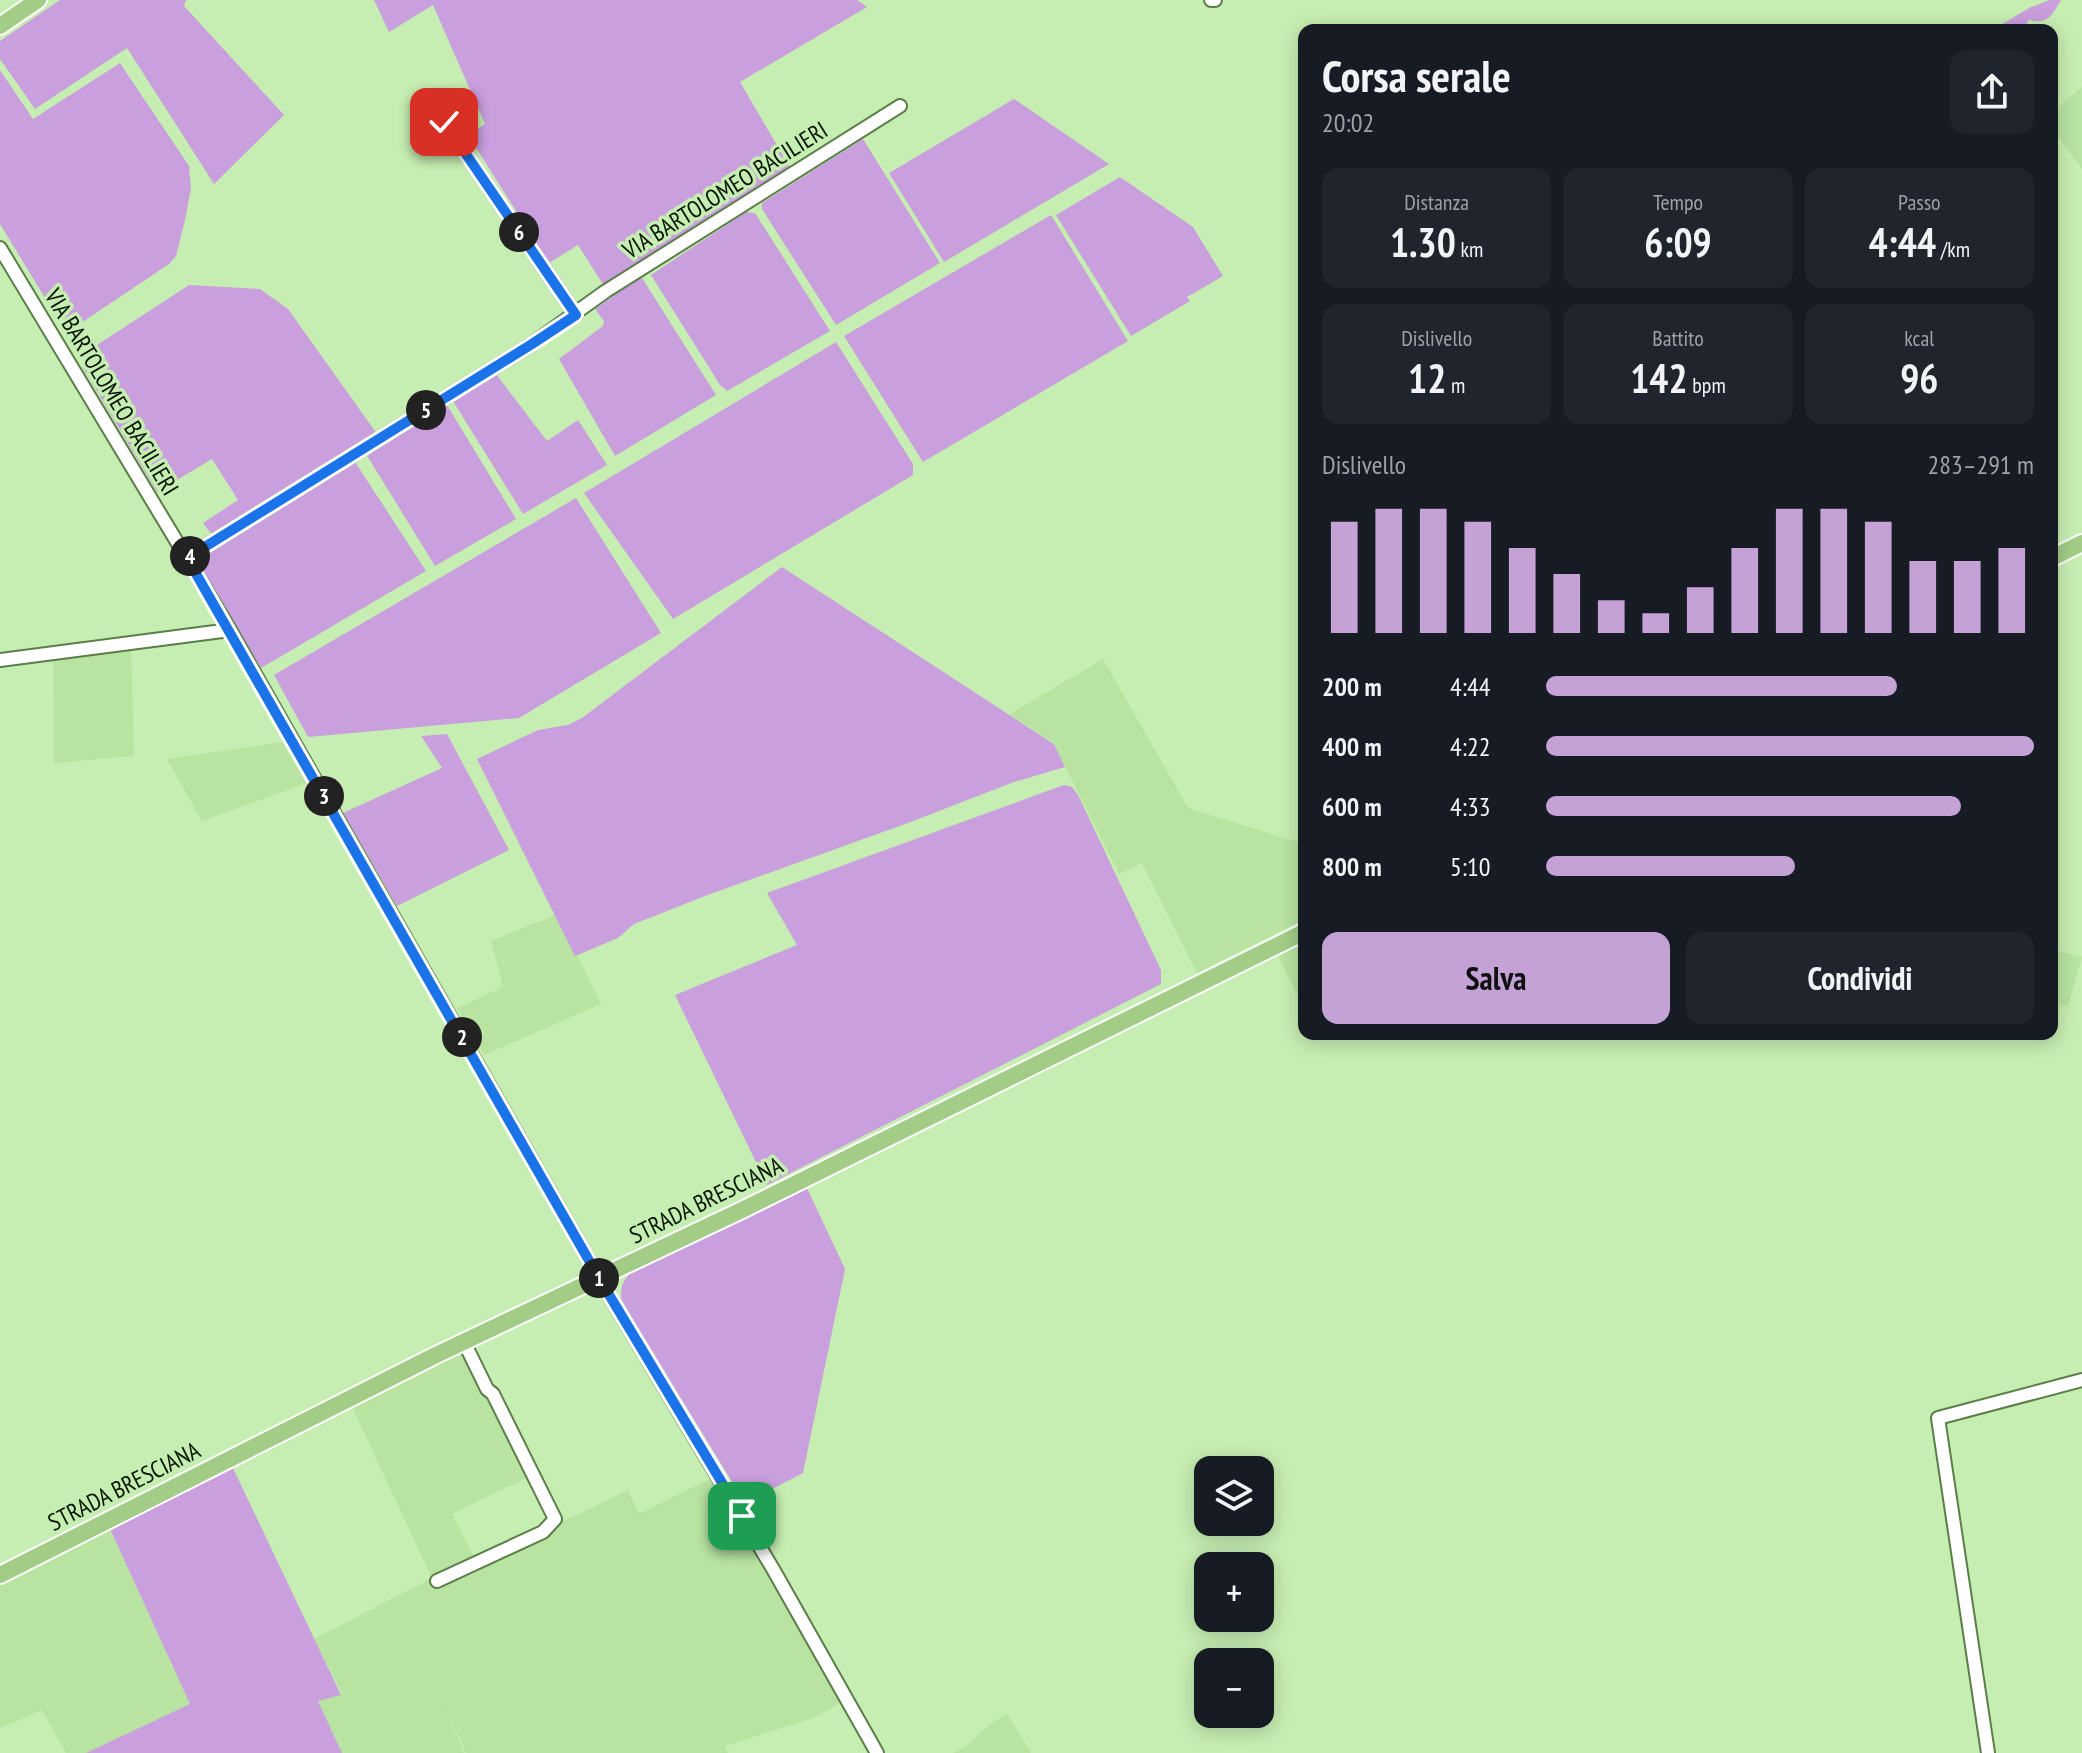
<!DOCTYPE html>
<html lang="it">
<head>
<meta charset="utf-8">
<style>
  :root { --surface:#171b24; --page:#20242c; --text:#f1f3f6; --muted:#9ea1a6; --accent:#c4a2d6 }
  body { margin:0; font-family:"PT Sans Narrow",sans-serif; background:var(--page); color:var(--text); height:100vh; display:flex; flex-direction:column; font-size:30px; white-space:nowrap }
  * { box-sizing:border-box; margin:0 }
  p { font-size:26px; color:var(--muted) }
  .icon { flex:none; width:44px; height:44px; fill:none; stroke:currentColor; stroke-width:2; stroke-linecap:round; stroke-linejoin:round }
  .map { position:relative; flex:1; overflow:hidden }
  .side { position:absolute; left:1298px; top:24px; width:760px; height:1016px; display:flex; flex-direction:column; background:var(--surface); border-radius:16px; box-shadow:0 4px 20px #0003 }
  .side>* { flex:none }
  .fabs { position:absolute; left:1194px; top:1456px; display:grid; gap:16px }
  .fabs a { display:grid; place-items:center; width:80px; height:80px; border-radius:16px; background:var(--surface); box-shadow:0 4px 20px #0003; font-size:40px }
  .pin { position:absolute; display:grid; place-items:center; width:68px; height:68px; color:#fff; margin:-34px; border-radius:16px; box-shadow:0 4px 12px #0006 }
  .km { position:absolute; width:40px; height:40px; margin:-20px; border-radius:50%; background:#222; color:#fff; font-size:22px; line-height:40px; text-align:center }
  .round { display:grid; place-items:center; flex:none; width:84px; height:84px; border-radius:16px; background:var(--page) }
  .head { display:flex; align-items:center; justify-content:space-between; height:136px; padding:0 24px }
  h1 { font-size:44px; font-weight:700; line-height:60px }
  .figures { display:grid; grid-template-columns:repeat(3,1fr); gap:12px; height:136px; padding:8px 24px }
  .figures div { display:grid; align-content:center; border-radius:16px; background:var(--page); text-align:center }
  .figures b { font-size:40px; font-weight:700 }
  .figures small { font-size:22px; font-weight:400 }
  .figures p { font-size:22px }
  .chart { height:224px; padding:16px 24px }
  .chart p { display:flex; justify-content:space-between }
  .chart svg { width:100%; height:144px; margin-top:8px; stroke:var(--accent); stroke-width:6 }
  .button { display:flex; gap:16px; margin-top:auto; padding:16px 24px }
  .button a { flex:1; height:92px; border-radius:16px; background:var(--accent); color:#111; font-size:32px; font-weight:700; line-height:92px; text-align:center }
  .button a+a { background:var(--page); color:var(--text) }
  ul { padding:0 24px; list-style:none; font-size:26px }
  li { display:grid; grid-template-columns:128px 96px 1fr; align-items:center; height:60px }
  li i { height:20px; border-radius:10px; background:var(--accent) }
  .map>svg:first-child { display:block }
</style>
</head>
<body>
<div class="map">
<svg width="2082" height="1753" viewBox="0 0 2082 1753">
  <rect width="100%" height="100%" fill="#c7eeb2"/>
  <!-- built -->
  <path fill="#b8e3a1" d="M2082,87V169L2052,128V112Z
    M131,648L134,756L54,763L53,658Z
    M1103,659L1188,808L1304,844V919L1197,973L1142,863L1119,874L1053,742L1010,714Z
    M283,742L307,783L202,821L167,759Z
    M557,914L601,1004L484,1055L457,1008L503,987L491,941Z
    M1304,943V1008L1278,956Z
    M2052,949L2082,957L2068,1006L2052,1003Z
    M473,1348L537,1473L452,1514L475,1559L562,1522L628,1490L639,1514L713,1477L844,1701L816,1717L725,1746L728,1753H466L444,1703L464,1753H342L318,1701L342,1694L314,1639L432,1578L352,1407Z
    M110,1530L190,1704L86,1753H66L42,1710L0,1728V1583Z
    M1007,1713L1031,1753H953L969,1744L985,1728Z"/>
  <!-- green -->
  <path fill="#c99fdd" d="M60,0H186L184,6L284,115L214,184L127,48L35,109L0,59V41Z
    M374,0H857L867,7L740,82L792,171L606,289L578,245L549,263L468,135L485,124L433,5L389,32Z
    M2050,0H2061C2052,15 2048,25 2029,20L2023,30H1992L2031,7Z
    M120,63L189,166L191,188L185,220L176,256L169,264L78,325L62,326L0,224V70L33,119Z
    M1014,99L1109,164L944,262L889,173Z
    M863,139L940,263L836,325L762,209V203Z
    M1120,177L1193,227L1223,276L1187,297L1190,301L1131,336L1056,215Z
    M746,212L755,213L830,331L727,391L720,385L651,275Z
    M1051,215L1128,341L923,462L844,336Z
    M638,278H642L716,395L615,456L559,359L603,326L604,321L595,309Z
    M189,285L260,289L288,309L377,434L213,536L203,523L238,500L212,459L157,492L82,366L97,345Z
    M836,342L913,464V475L673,619L584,493Z
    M496,374L547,441L578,420L607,465L523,514L453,401Z
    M447,405L516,519L435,566L366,454Z
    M355,462L426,571L261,668L199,563L202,557Z
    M576,498L661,633L519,718L308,737L274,675Z
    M782,567L1054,744L1065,767L1014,782L908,823L705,896L634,924L618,938L575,956L477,759L538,730L568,725L582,718Z
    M447,734L509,850L397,906L343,813L442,768L421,736Z
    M1064,785L1072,787L1078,795L1161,970V984L767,1185L675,995L797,945L767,893Z
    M806,1186L845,1269L803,1473L745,1503L622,1302C619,1287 623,1280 634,1269Z
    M232,1466L341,1695L318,1701L342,1753H86L190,1704L110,1529Z"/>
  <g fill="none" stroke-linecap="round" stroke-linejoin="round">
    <!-- minor casing -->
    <g stroke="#5b7e48" stroke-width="16">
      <path id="minor" d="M1211,0H1215
        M444,122L576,315
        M0,248L230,630L599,1278L773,1569L877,1753
        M187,558L532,344L606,291L900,106
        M0,660L230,630
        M437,1581L543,1532L555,1519L493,1394L487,1389L464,1342
        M1988,1753L1938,1418L2082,1380"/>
    </g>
    <!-- major casing -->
    <g stroke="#fff" stroke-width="20">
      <path id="major" d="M0,26L38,0
        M2052,558L2082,543
        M0,1575L436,1355L742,1210L1304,932"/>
    </g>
    <!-- minor -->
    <use href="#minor" stroke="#fff" stroke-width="12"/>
    <!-- major -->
    <use href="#major" stroke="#a3cd87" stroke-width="16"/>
  </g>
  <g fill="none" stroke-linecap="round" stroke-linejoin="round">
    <!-- route casing -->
    <g stroke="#fff" stroke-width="16">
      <path id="route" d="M444,122L576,315L532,344L187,558L599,1278L742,1516"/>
    </g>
    <!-- route -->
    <use href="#route" stroke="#1a73e8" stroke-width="10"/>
  </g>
  <g text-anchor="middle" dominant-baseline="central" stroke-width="7" stroke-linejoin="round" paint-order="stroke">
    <!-- street labels -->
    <g font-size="24" fill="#081502" stroke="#c7eeb2">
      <text transform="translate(725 190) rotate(-32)">VIA BARTOLOMEO BACILIERI</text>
      <text transform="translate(112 392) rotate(59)">VIA BARTOLOMEO BACILIERI</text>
      <text transform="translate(706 1200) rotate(-26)">STRADA BRESCIANA</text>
      <text transform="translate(124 1486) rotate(-27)">STRADA BRESCIANA</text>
    </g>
  </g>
</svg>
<div class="fabs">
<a><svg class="icon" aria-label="layers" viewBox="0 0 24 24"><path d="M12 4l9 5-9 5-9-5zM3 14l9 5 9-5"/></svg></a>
<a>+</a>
<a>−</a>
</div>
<div class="pin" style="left:742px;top:1516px;background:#1e9e55"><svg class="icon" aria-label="arrive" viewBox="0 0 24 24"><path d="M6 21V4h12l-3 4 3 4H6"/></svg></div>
<div class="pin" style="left:444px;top:122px;background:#d93025"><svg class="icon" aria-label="check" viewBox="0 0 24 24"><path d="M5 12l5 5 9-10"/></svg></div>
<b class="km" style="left:599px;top:1278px">1</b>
<b class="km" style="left:462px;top:1037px">2</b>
<b class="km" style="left:324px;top:796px">3</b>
<b class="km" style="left:190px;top:556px">4</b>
<b class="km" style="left:426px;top:410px">5</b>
<b class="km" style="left:519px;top:232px">6</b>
<section class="side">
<div class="head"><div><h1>Corsa serale</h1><p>20:02</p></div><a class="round"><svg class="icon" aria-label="share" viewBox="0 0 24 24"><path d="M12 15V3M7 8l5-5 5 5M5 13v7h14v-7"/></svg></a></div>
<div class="figures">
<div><p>Distanza</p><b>1.30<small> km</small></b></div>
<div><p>Tempo</p><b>6:09</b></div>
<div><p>Passo</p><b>4:44<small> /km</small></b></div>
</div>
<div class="figures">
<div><p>Dislivello</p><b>12<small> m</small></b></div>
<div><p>Battito</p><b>142<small> bpm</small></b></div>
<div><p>kcal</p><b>96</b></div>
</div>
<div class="chart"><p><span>Dislivello</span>283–291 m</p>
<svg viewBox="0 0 160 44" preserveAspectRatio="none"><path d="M5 44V10M15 44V6M25 44V6M35 44V10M45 44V18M55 44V26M65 44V34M75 44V38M85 44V30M95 44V18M105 44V6M115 44V6M125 44V10M135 44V22M145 44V22M155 44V18"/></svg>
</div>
<ul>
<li><b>200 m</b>4:44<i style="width:72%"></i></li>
<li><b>400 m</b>4:22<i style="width:100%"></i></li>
<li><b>600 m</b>4:33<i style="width:85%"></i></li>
<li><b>800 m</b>5:10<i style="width:51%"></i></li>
</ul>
<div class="button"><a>Salva</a><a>Condividi</a></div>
</section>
</div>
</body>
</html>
